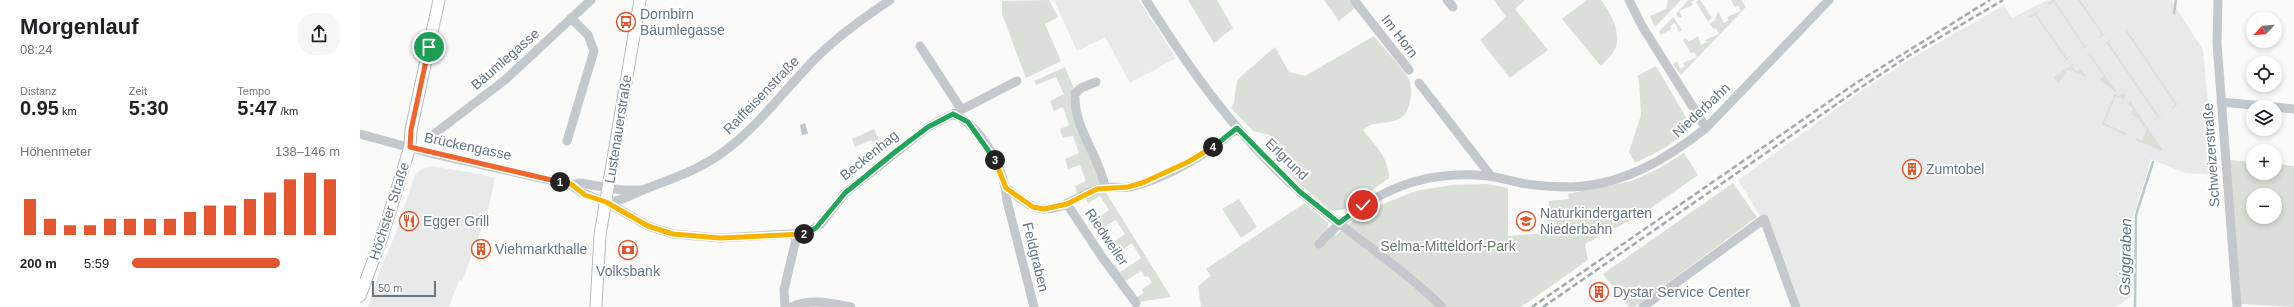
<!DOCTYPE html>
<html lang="de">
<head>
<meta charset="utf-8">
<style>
  :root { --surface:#fff; --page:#f6f6f6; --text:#202124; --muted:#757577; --accent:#e4572e }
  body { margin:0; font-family:Helvetica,sans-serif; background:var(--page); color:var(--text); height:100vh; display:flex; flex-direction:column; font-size:15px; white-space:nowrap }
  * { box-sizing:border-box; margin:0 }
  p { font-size:13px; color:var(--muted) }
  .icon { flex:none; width:22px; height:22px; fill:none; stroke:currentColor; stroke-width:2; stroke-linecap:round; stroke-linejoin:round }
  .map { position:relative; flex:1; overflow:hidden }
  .side { display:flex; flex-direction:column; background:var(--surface); width:360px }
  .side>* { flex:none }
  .needle { width:26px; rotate:244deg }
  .tools { position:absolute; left:1886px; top:12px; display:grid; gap:8px }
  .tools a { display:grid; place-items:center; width:36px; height:36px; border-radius:50%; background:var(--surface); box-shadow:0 2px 6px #0003; font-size:20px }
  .scale { position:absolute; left:12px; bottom:10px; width:64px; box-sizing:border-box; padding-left:4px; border:2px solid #657683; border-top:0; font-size:11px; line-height:14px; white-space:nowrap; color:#657683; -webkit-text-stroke:3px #fff; paint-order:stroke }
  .pin { position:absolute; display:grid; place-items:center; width:34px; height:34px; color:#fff; margin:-17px; border:2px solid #fff; border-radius:50%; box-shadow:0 1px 4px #0007 }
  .km { position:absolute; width:20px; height:20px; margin:-10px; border-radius:50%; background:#222; color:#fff; font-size:11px; line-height:20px; text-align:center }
  .round { display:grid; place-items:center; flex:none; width:42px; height:42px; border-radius:16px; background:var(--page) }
  .head { display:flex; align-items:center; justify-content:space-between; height:68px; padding:0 20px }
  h1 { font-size:22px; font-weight:800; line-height:30px }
  .metrics { display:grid; grid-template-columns:repeat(3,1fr); gap:6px; height:68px; padding:4px 20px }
  .metrics div { display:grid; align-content:center }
  .metrics b { font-size:20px; font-weight:800 }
  .metrics small { font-size:11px; font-weight:400 }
  .metrics p { font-size:11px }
  .chart { height:112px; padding:8px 20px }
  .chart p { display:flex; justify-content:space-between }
  .chart svg { width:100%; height:72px; margin-top:4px; stroke:var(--accent); stroke-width:6 }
  ul { padding:0 20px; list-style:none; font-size:13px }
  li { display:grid; grid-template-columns:64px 48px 1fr; align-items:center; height:30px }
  li i { height:10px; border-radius:5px; background:var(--accent) }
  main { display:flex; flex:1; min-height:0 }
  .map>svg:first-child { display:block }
</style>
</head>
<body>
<main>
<section class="side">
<div class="head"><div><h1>Morgenlauf</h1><p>08:24</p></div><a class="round"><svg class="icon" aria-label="share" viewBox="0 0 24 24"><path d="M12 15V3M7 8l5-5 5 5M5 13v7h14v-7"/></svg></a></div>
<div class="metrics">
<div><p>Distanz</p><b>0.95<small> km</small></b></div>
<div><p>Zeit</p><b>5:30</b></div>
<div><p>Tempo</p><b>5:47<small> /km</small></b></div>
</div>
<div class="chart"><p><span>Höhenmeter</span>138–146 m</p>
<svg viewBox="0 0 160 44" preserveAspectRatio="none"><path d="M5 44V22M15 44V34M25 44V38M35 44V38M45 44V34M55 44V34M65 44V34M75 44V34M85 44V30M95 44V26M105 44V26M115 44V22M125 44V18M135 44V10M145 44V6M155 44V10"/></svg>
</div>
<ul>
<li><b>200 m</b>5:59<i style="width:71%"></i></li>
</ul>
</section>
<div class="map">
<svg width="1934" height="307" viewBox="0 0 1934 307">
  <rect width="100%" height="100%" fill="#fafaf8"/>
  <!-- built -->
  <path fill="#e8e9e9" d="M694,0H779L816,58L770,83L745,37L717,51Z
    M1687,0H1811L1843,50L1855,175L1825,173L1791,159L1772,220V296L1756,307H1441L1417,243L1378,180L1504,89L1557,55L1644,5L1652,18Z
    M71,166L119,174L135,178L127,214L102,281L99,280L89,307H8L19,273L35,235L55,175L61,169Z"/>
  <!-- green -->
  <path fill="#dadfd7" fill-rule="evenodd" d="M689,0L698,17L685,24L701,61L666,78L642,14V1Z
    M828,0H857L873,28L854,43Z
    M964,0H989L995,8L979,21Z
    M1134,0H1165L1155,9L1188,50L1150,78L1120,40L1146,17Z
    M1227,0H1241C1250,12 1261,31 1256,47C1254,53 1247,59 1243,64L1240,65L1202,19Z
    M1308,0H1321L1295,27L1290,16L1306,9Z
    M1328,0H1335L1331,2L1333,5L1319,11L1322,17L1319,18L1316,14Z
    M1338,0H1340L1352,18L1348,22L1336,2Z
    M1371,0H1381L1386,7L1321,75L1313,64L1317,61L1320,69L1325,66L1323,63L1337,57L1334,52L1331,53L1323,40L1326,38L1329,42L1338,36L1341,45L1347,42L1345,40L1359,34L1356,28L1354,29L1349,24L1355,20L1358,11L1364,23L1369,20L1367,17L1381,11L1378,5L1375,7Z
    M1693,0H1696L1695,1L1725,46L1731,43L1720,51L1724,47L1694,2L1688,5L1687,3Z
    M1718,0H1720L1743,34L1748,32L1737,39L1742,34Z
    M1681,10L1676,14L1707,58L1712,55L1702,64L1706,59L1675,15L1670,18L1669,16Z
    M1313,17L1322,30L1319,32L1315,23L1310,26L1311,29L1301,35L1299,32Z
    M1770,26L1766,29L1817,104L1822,100L1812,109L1811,108L1815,104L1765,30L1760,34Z
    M1014,36C1021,45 1048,74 1050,82C1053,92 1050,111 1042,117C1028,127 1017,118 1003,130C1015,145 1029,158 1029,178L986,209L971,211L933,178L910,135L893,131L871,108L874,103L877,80L915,47L929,72L945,76Z
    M1752,38L1748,42L1799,116L1804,113L1794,121L1793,120L1797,117L1747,43L1742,46Z
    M1734,50L1730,54L1757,93L1739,80L1744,76L1729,55L1724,58Z
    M1716,62L1712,67L1716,71L1721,68L1726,77L1708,69L1698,84L1694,77Z
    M1296,66L1331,126C1316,144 1295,153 1275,163L1269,152L1281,115L1279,81L1277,76Z
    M705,67L714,89L710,95L711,105L741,183L717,194L715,186L726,181L720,165L708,169L705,159L719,153L713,136L703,138L700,129L709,125L703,107L694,111L690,101L704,94L696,77L676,85L674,81Z
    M1764,93L1766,95L1763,100L1756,96L1744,123L1765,133L1767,136L1742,124L1755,94L1758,96Z
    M1770,101L1802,149V151L1775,140L1776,138L1782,140L1787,129C1781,125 1780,118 1771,114L1773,108L1768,105Z
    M514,129L520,142L514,144L511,140L495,147L492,139Z
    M1324,153L1338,175L1284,213L1225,244L1228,260L1161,307H841L838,286L851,276L846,269L945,203L969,224L967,227L976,235L1003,212L1056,191L1092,185L1127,184L1148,188V236L1187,233L1189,201L1209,199L1208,194L1272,181L1298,169Z
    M1867,160L1893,162V173H1915V164L1934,166V307L1880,304ZM1893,195H1915V217H1893Z
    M1373,183L1397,217L1275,307H1269L1243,274Z
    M745,191L811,297L778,302L775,298L784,293L782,289L792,283L788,276L785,277L781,271L764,282L751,266L755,264L760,272L781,258L772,243L759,252L753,242L765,234L756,220L744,227L738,218L749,210L740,196L728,203L725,198Z
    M879,199L897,227L881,238L862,209Z"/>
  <!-- water -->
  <path fill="#bbc7cb" d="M445,123L448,134L442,135L440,125Z"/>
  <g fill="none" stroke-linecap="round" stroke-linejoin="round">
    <!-- stream -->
    <path stroke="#bbc7cb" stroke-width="2.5" d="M1814,13L1816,0
      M1775,307L1776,215L1793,162"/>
    <!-- major casing -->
    <g stroke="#b5babe" stroke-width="13">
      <path id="major" d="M0,296L22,237L50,147L51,130L79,0
        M236,307L240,235L280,0"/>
    </g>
    <!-- minor -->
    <path stroke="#c3c8cc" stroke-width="9" d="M786,0C830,70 877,136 939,191C985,231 1038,264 1082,307
      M994,0L1049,70
      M1087,0L1093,7
      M1269,0L1282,26L1346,128
      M1858,0L1857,43L1877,307
      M560,46L601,109
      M736,82L721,88L715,94C713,127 739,155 745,187
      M1059,83L1131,176
      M1861,102L1914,107
      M1915,107L1934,109
      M593,114C623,127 645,170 647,201L674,307
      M0,134L70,153L211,185L220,183L262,190H282
      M74,134L145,80L231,0
      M207,141L234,51L228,35L211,18
      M211,185L220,192L246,202L288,226L313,234L360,238L447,233L461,224L485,193L568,127L657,81
      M646,188C657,195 669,208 682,209C703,210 719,195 737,189C747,185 759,189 770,187C806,179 850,153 877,128
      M246,202C266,200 266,197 283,190C310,179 337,171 362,153C398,127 425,89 456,58C479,35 504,18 530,0
      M707,204L742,257L776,303
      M959,244C1005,194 1059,169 1128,176C1139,177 1150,181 1161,183C1177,186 1195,187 1212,187C1263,185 1307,159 1346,128L1469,0
      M425,307L424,290L437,235
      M431,307C451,298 470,303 491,307
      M1283,307L1404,219L1436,307"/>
    <!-- major -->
    <use href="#major" stroke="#fff" stroke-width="11"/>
    <!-- rail -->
    <path stroke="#a2aab0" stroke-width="2.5" stroke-dasharray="6 3" stroke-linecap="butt" d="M1172,307L1496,83L1630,0
      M1183,307L1500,88L1550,55L1643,0"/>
  </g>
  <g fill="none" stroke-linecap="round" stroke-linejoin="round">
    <!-- split-1 casing -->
    <g stroke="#fff" stroke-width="8">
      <path id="split-1" d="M69,47L51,130L50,147L200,182"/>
    </g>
    <!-- split-2 casing -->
    <g stroke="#fff" stroke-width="8">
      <path id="split-2" d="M200,182L211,184L225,195L246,202L288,226L313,234L360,238L444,234"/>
    </g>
    <!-- split-3 casing -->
    <g stroke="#fff" stroke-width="8">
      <path id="split-3" d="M444,234L456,228L485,193L535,152L568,127L593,114L608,122L635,160"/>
    </g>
    <!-- split-4 casing -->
    <g stroke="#fff" stroke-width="8">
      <path id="split-4" d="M635,160L646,188L673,207L684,209L707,204L737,189L768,187L782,183L828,162L853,147"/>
    </g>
    <!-- split-5 casing -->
    <g stroke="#fff" stroke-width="8">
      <path id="split-5" d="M853,147L877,128L939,191L979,223L1003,205"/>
    </g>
    <!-- split-1 -->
    <use href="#split-1" stroke="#f0652b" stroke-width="5"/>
    <!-- split-2 -->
    <use href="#split-2" stroke="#f5b400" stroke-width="5"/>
    <!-- split-3 -->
    <use href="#split-3" stroke="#22a559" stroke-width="5"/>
    <!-- split-4 -->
    <use href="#split-4" stroke="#f5b400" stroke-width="5"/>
    <!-- split-5 -->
    <use href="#split-5" stroke="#22a559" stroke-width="5"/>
  </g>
  <!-- icons -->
  <defs>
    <g id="bus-ring" transform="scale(1)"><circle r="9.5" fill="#fff" stroke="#e4572e" stroke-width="1.5"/><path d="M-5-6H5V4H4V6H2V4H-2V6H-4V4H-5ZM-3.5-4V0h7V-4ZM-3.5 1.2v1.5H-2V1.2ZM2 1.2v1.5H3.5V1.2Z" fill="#e4572e"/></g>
    <g id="building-ring" transform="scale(1)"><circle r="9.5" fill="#fff" stroke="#e4572e" stroke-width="1.5"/><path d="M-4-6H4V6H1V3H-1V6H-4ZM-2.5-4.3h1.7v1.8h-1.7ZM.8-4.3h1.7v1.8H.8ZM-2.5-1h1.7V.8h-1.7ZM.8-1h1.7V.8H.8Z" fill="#e4572e"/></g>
    <g id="restaurant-ring" transform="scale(1)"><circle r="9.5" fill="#fff" stroke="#e4572e" stroke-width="1.5"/><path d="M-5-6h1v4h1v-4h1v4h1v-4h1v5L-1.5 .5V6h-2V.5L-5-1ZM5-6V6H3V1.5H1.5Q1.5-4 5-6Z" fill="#e4572e"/></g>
    <g id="school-ring" transform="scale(1)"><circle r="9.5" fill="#fff" stroke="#e4572e" stroke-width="1.5"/><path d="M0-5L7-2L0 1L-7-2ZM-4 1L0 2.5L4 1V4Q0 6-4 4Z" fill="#e4572e"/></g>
    <g id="bank-ring" transform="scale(1)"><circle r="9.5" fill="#fff" stroke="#e4572e" stroke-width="1.5"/><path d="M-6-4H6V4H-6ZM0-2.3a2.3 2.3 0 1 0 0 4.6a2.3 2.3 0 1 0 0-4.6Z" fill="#e4572e"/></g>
  </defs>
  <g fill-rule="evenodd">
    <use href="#bus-ring" x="266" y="22"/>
    <use href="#building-ring" x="1552" y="169"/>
    <use href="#restaurant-ring" x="49" y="221"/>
    <use href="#school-ring" x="1166" y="221"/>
    <use href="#building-ring" x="121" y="249"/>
    <use href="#bank-ring" x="268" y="250"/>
    <use href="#building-ring" x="1239" y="292"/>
  </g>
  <g text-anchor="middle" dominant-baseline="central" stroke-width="4" stroke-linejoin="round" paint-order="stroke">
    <!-- poi labels -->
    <g font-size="14" fill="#657683" stroke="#fff" text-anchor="start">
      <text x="280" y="14">Dornbirn<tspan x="280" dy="16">Bäumlegasse</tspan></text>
      <text x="1566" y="169">Zumtobel</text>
      <text x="1180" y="213">Naturkindergarten<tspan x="1180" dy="16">Niederbahn</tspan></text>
      <text x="63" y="221">Egger Grill</text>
      <text x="135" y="249">Viehmarkthalle</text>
      <text x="268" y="271" text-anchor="middle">Volksbank</text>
      <text x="1253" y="292">Dystar Service Center</text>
    </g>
    <!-- street labels -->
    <g font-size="14" fill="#657683" stroke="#fff">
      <text transform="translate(1040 36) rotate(52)">Im Horn</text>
      <text transform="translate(145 59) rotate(-41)">Bäumlegasse</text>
      <text transform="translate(401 95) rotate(-46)">Raiffeisenstraße</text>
      <text transform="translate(1341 110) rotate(-43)">Niederbahn</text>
      <text transform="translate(258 129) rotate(-81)">Lustenauerstraße</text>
      <text transform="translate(108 146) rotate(12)">Brückengasse</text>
      <text transform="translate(509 155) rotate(-39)">Beckenhag</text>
      <text transform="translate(1851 155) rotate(-94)">Schweizerstraße</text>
      <text transform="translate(927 159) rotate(44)">Erlgrund</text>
      <text transform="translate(29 211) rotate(-72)">Höchster Straße</text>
      <text transform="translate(747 237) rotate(56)">Riedweiler</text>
      <text transform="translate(676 257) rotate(76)">Feldgraben</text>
    </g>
    <!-- park labels -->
    <g font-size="14" fill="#687a64" stroke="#fff">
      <text x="1088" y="246">Selma-Mitteldorf-Park</text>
    </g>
    <!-- water labels -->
    <g font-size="15" font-style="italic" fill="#60757c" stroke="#fff">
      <text transform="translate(1765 257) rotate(-89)">Gsiggraben</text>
    </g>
  </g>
</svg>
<div class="tools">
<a><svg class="needle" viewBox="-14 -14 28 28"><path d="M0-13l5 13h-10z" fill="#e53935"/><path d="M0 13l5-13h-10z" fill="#757577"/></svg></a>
<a><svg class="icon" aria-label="locate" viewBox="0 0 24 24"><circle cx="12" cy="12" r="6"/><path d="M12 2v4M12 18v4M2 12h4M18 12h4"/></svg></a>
<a><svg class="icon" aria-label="layers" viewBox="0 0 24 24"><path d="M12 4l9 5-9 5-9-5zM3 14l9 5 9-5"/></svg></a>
<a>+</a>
<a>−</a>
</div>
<div class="scale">50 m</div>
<div class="pin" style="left:69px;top:47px;background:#1e9e55"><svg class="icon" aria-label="arrive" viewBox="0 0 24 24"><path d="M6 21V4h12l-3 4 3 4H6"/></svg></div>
<div class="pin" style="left:1003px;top:205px;background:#d93025"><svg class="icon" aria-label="check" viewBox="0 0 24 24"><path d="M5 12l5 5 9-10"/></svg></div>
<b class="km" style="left:200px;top:182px">1</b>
<b class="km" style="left:444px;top:234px">2</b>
<b class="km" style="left:635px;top:160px">3</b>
<b class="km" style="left:853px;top:147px">4</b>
</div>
</main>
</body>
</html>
